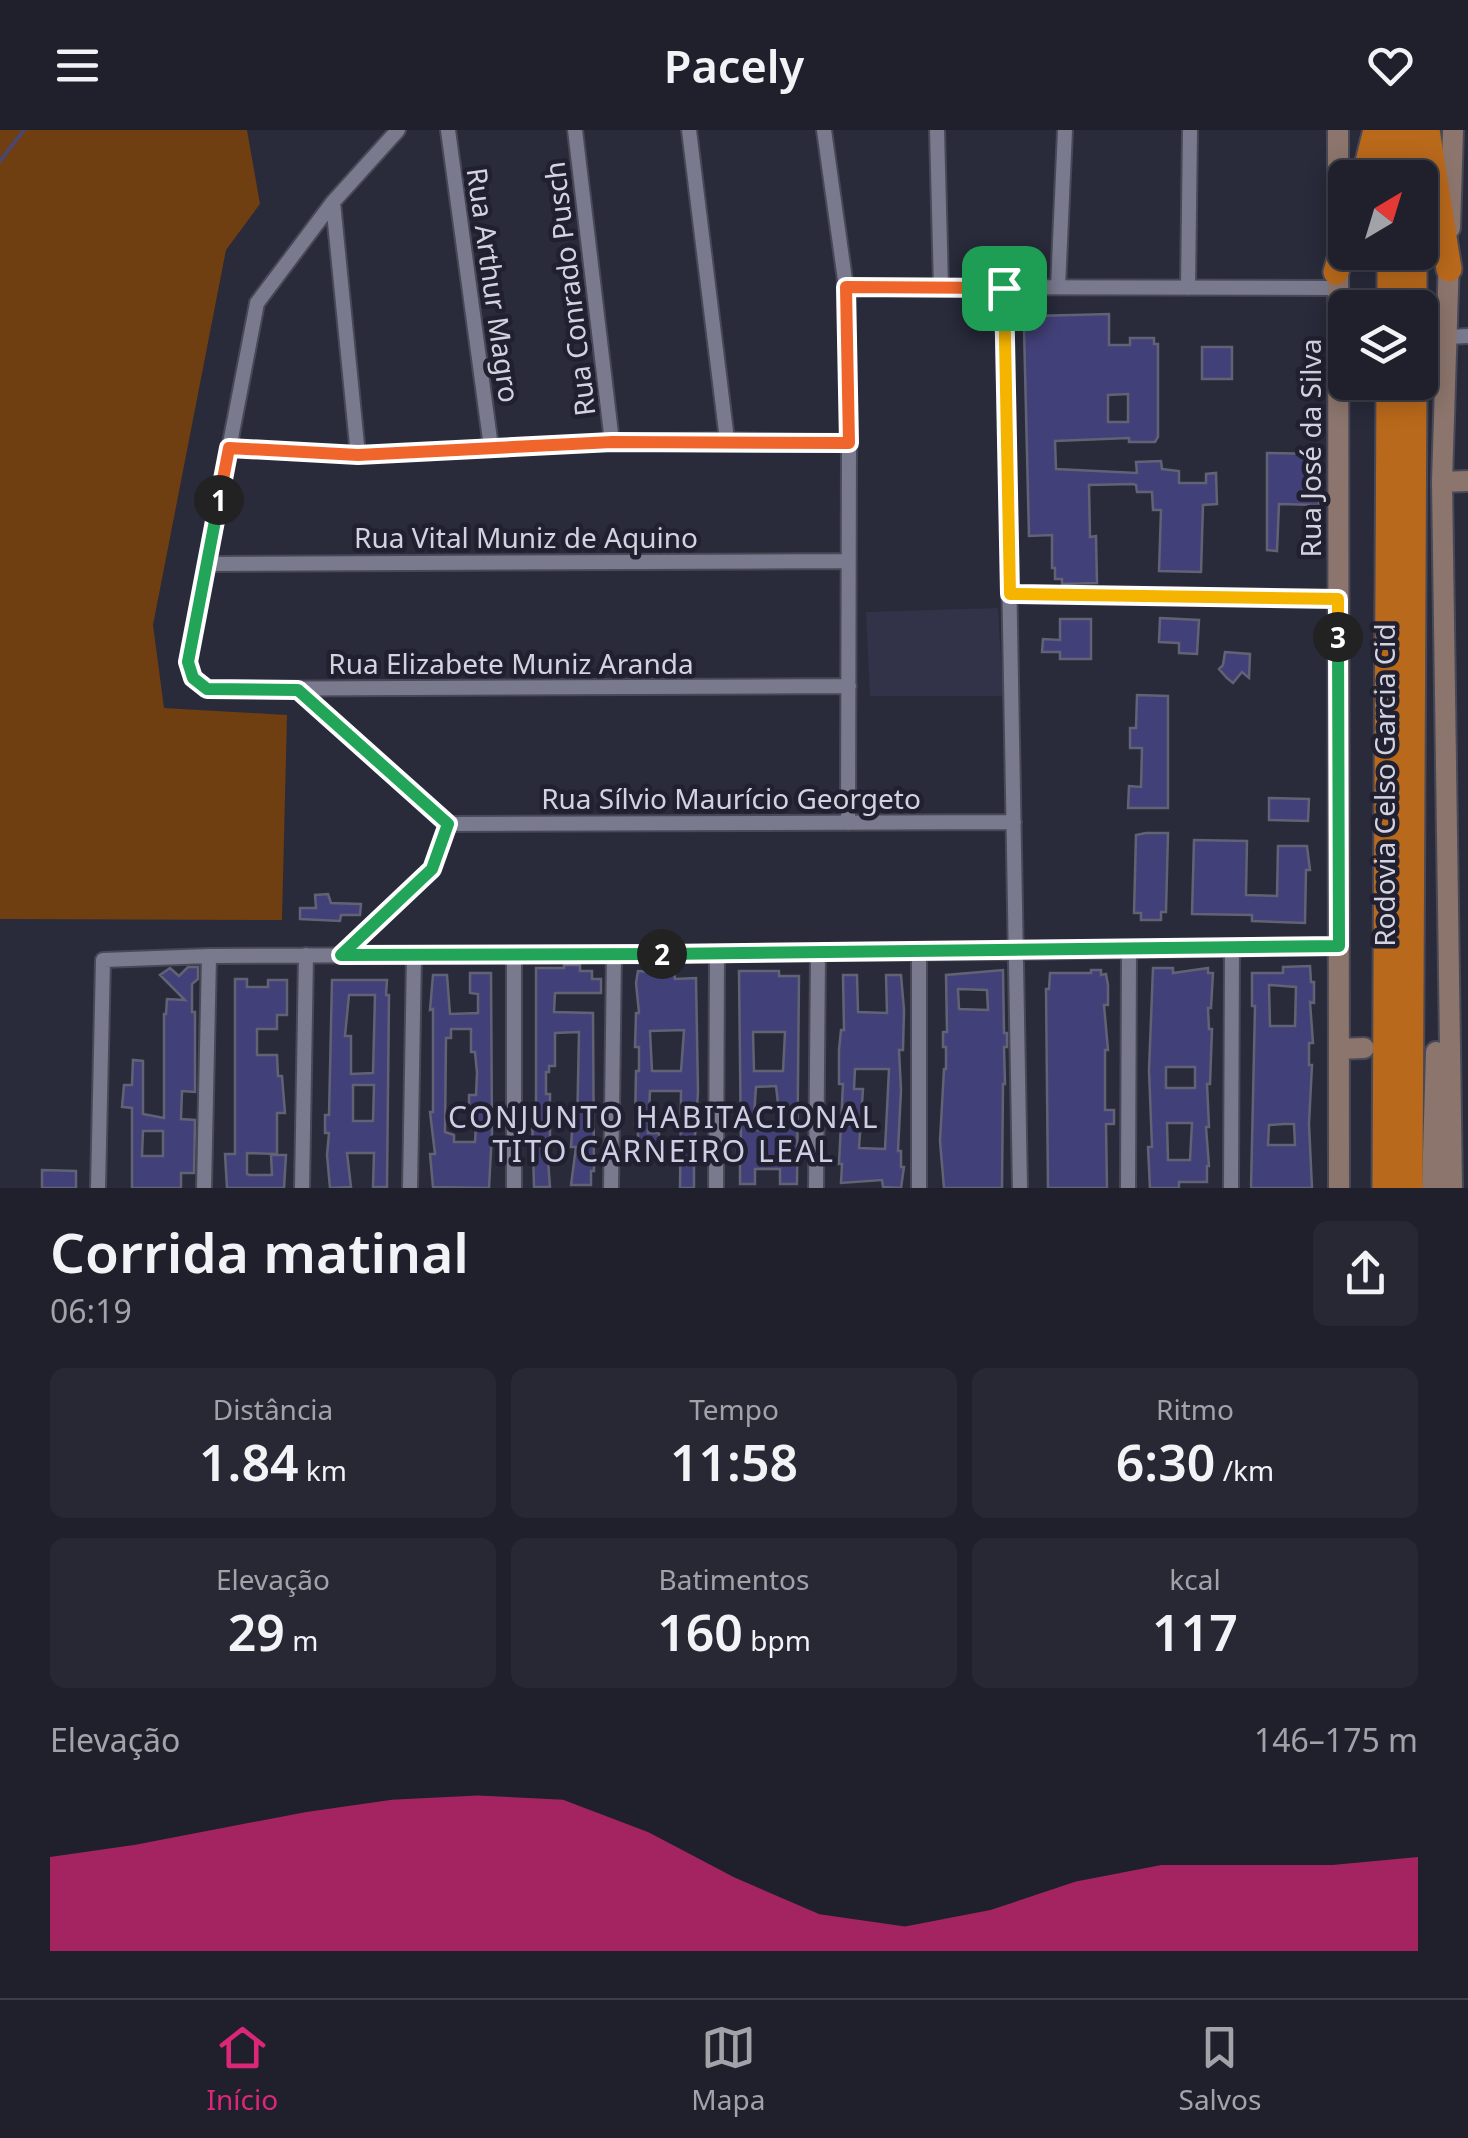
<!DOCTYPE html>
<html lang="pt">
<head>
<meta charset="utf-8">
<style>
  :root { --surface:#1f202c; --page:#272834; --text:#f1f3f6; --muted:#a1a3a9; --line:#3c3e48; --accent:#db2777 }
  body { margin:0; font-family:"Noto Sans",sans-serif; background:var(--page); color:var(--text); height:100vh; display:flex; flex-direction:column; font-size:38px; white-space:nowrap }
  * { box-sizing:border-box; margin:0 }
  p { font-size:32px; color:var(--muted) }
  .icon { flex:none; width:55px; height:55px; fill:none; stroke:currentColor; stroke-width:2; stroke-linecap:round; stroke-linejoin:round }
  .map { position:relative; height:1058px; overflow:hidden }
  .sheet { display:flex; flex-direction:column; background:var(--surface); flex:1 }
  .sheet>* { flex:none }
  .needle { width:65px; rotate:38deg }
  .tools { position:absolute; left:1328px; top:30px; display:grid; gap:20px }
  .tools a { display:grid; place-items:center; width:110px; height:110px; border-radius:15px; background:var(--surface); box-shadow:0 5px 25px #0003,0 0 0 2px var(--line); font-size:50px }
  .pin { position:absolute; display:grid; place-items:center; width:85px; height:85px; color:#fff; margin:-42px; border-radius:20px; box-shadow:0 5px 15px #0006 }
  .km { position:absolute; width:50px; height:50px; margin:-25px; border-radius:50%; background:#222; color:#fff; font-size:28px; line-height:50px; text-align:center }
  .round { display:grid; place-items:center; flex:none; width:105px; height:105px; border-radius:15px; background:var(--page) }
  .overview { display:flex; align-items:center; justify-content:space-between; height:170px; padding:0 50px }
  h1 { font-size:55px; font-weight:600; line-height:75px }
  .figures { display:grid; grid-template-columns:repeat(3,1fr); gap:15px; height:170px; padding:10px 50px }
  .figures div { display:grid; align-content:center; border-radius:15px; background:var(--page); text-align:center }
  .figures b { font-size:50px; font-weight:600 }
  .figures small { font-size:28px; font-weight:400 }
  .figures p { font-size:28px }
  .chart { height:280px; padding:20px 50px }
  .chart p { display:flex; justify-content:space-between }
  .chart svg { width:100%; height:180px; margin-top:10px; fill:var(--accent); opacity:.7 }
  header { display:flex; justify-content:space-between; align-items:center; height:130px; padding:0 50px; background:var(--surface); font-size:45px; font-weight:600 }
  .menu { display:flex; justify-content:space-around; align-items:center; height:140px; border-top:2px solid var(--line); background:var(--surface); font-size:28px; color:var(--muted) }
  .menu a { display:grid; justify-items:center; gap:5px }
  .menu .selected { color:var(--accent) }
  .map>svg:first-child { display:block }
</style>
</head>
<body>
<header><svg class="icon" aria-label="menu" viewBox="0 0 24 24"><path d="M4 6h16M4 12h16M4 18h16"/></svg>Pacely<svg class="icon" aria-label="heart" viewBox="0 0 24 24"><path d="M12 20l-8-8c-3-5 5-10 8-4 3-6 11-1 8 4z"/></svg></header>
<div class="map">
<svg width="1468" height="1058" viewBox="0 0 1468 1058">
  <rect width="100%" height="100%" fill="#292a3a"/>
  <!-- built -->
  <path fill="#323349" d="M998,478L1003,566H870L866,482Z"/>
  <!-- green -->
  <path fill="#6f3e11" d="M0,0H247L260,74L226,120L153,495L164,578L287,585L282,790L0,789Z"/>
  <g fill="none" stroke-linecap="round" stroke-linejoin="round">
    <!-- stream -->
    <path stroke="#4c466d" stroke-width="4" d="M0,31L24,0"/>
  </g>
  <!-- building -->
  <path fill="#424078" stroke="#616274" stroke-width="2.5" fill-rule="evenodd" d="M1109,184V215H1130V208H1154V214H1158V307L1155,312H1129V308L1055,311L1056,339L1137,343L1136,332L1161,331L1162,339L1179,341V353H1206V344L1216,343L1217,374L1203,375L1201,442L1159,441L1161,380H1153L1152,362H1137L1136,355L1133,354L1089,355L1090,407L1096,406L1097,453L1062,454V449H1055V438H1052V405L1029,406L1024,199H1035V186ZM1128,264V292H1108V265Z
    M1202,217H1232V249H1202Z
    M1267,323L1318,324L1319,375L1279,374L1277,421L1267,420Z
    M1160,488L1199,490L1197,524L1179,523V513L1159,512Z
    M1060,489H1091V529H1060V522H1042L1043,509L1060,510Z
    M1225,522L1250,524L1249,548L1242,542L1233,553L1227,548L1219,539L1223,535Z
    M1137,565L1168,566V678H1128L1129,656L1141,657L1142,618H1130V598H1136Z
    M1269,668L1309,669L1308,691L1269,690Z
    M1146,703H1168L1166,782H1161V790H1141V783H1134L1136,705Z
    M1194,710L1247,711L1246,765L1277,766L1278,716H1307L1310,740H1306L1305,793L1252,791V785L1192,784Z
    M328,764L331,773L361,774L360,785H341L340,791L300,789V778H316L315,765Z
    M564,835H580V841H592V849H601V863H555L554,882L593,883L594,1041H591V1055H571L576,1017H571L572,1001H577L579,902L555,903V936H549V942H546V964H550V1017H547L550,1057H534L532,984H536V838H564Z
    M1310,836L1311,852H1314V873L1310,872L1313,913H1309V935H1312L1309,994L1312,1058H1251L1255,876H1252V843H1283V837ZM1269,855L1296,857L1295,896H1270ZM1284,994H1294L1295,1015H1268L1269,995Z
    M188,837H198V849L192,854V882H195V962L182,961L181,989L195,990L194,1043H181V1058H132V978L122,977L124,955H132L133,930L143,931V984L164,988V884H166L167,869L185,870L160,845L170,838L179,846ZM143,1001H163V1026H142Z
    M651,837H674L675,849L696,848L698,962L694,1022H697V1035H694V1058H680L681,961H650L648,1003H659V1016H638V995H635L636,941H639V917H635L636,883H639L636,853L638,841L651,842ZM684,900L681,941H652L650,901Z
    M1153,838H1173V843L1208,838V843H1213L1211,878H1208L1209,899H1212L1210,954H1207L1209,997H1206L1209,1036H1207V1052H1179V1058H1150L1148,1017H1152L1149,940ZM1166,937H1195V958H1166ZM1167,993H1192L1190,1030H1168Z
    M1003,840L1004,903H1007V917H1004L1005,954H1003L1002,1058H944L940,1011L944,939H946V917H943V902H947L946,845ZM958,859L987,860L988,880L959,879Z
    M1091,840H1101V845L1106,844L1108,855V875H1104L1108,920H1105V980H1114V994H1106L1107,1058H1048L1046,859H1049L1050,843H1091Z
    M739,841H779V846H799L797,1054H780V1039H755V1054H740V1034H737V1019H741ZM753,902H785L783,941H754ZM776,956L781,1000H753L756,957Z
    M470,843H491L492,1002L489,1058L433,1057L430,1024H435L430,982H433V879L430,880L433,845H447L450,884L478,883V864L470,863ZM451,899H471V922H475L477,943L476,965H469V977H477L475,1012H454V1005L445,1002L446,908H451Z
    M843,845H857L858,882L887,883L886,845H901L904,880L903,920H899L901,960L898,1021H901V1037H904L901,1058L883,1057L882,1050L841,1053L842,1034H839L843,954H839V920L841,900H844ZM855,939H889L885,1019L859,1018L863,959H854Z
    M235,849H247V857H268V850H287V885H277V899H257V925H277L278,946H282L285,983H277V1024L247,1023V1044L250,1045H272L271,1025H286L284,1058H227L225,1024H235Z
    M332,850H387L386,865H389L387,1057H373L374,1023H347L351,1057L330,1058L327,1025L329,1003H325V985H329ZM349,865H375L373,943L351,944V906H345ZM353,955H374L373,991H353Z
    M42,1040L76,1041V1058H42Z"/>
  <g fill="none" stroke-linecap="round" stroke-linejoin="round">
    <!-- street casing -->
    <g stroke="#484856" stroke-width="18">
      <path id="street" d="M398,0L333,72L257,173L188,532L193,548L207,559L849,556
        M448,0L491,317
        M575,0L612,312
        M689,0L727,310
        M824,0L846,157L849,313L848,693
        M937,0L941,157
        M333,72L358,325
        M846,157L1337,158
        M1004,157L1020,1058
        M1058,157L1065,0
        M1188,158L1190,0
        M1447,207L1468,206
        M229,318L358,325L612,312L727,310L849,313
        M206,434L847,431
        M1010,464L1338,469
        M299,560L448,694
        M448,694L1014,692
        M919,823V1058
        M514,824V1058
        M341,825L432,739L448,694
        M98,1058L103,830L209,826L1017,822L1339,817
        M204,1058L209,826
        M302,1058L306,825
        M410,1058L414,825
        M611,1058L614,824
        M716,1058L717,824
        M816,1058L818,823
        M1128,1058L1129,820
        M1231,1058L1232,819"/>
    </g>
    <!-- secondary casing -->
    <g stroke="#484856" stroke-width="24">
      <path id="secondary" d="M1338,0L1339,1058
        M1450,98L1453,0
        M1449,127L1442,352L1452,1058
        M1442,352L1468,351
        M1339,919L1364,918
        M1432,1058L1436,922"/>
    </g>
    <!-- highway casing -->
    <g stroke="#484856" stroke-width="29">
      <path id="highway" d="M1427,0L1449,139
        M1364,48L1376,0
        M1390,48L1391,0
        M1414,48L1415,0
        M1336,142L1345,112
        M1390,178V122
        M1414,178V122
        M1385,1058L1389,252
        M1410,1058L1414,252"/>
    </g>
    <!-- street -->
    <use href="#street" stroke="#797a8e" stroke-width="14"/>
    <!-- secondary -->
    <use href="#secondary" stroke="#8c756c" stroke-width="20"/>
    <!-- highway -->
    <use href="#highway" stroke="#b9691b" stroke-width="25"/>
  </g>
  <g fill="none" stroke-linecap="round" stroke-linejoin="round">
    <!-- split-1 casing -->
    <g stroke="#fff" stroke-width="20">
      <path id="split-1" d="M219,370L229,318L358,325L612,312L849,313L846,157L1004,158"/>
    </g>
    <!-- split-2 casing -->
    <g stroke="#fff" stroke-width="20">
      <path id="split-2" d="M219,370L188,532L193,548L207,559L298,560L448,694L432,739L341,825L662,824"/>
    </g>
    <!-- split-3 casing -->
    <g stroke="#fff" stroke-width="20">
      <path id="split-3" d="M662,824L1339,816L1338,507"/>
    </g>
    <!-- split-4 casing -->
    <g stroke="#fff" stroke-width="20">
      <path id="split-4" d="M1004,158L1010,464L1338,469V507"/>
    </g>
    <!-- split-1 -->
    <use href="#split-1" stroke="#f0652b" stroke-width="12"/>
    <!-- split-2 -->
    <use href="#split-2" stroke="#22a559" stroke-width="12"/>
    <!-- split-3 -->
    <use href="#split-3" stroke="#22a559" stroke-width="12"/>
    <!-- split-4 -->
    <use href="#split-4" stroke="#f5b400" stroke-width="12"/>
  </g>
  <g text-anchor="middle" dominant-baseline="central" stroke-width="9" stroke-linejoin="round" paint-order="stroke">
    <!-- street labels -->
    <g font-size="28" fill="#d2d3de" stroke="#202030">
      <text transform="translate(494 155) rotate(82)">Rua Arthur Magro</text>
      <text transform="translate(569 159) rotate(-97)">Rua Conrado Pusch</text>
      <text transform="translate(1310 318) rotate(-90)">Rua José da Silva</text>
      <text x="526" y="407">Rua Vital Muniz de Aquino</text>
      <text x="511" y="533">Rua Elizabete Muniz Aranda</text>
      <text transform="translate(1384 655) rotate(-90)">Rodovia Celso Garcia Cid</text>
      <text x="731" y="668">Rua Sílvio Maurício Georgeto</text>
    </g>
    <!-- neighbourhood labels -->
    <g font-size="30" letter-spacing="2.5" fill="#cdcfe4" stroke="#202030">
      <text x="664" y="986">CONJUNTO HABITACIONAL<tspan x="664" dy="34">TITO CARNEIRO LEAL</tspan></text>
    </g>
  </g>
</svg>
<div class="tools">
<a><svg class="needle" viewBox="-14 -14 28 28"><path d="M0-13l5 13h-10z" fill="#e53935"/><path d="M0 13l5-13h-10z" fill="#a1a3a9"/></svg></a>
<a><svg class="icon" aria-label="layers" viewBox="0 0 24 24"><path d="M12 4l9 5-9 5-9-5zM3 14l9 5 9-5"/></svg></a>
</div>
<div class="pin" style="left:1004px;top:158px;background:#1e9e55"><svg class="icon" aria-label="arrive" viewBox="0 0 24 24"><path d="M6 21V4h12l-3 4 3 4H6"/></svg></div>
<b class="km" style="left:219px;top:370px">1</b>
<b class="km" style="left:662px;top:824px">2</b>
<b class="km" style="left:1338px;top:507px">3</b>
</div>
<section class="sheet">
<div class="overview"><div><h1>Corrida matinal</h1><p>06:19</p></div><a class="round"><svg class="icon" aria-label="share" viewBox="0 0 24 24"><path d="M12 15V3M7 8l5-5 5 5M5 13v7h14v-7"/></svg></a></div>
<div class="figures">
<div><p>Distância</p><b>1.84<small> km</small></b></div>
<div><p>Tempo</p><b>11:58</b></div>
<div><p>Ritmo</p><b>6:30<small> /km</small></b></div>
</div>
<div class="figures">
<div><p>Elevação</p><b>29<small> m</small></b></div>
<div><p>Batimentos</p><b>160<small> bpm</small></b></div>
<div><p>kcal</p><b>117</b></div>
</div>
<div class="chart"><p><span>Elevação</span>146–175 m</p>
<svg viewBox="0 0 160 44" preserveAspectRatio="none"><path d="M0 44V21L10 18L20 14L30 10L40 7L50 6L60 7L70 15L80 26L90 35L100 38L110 34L120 27L130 23L140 23L150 23L160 21V44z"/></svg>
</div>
</section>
<nav class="menu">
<a class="selected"><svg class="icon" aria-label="home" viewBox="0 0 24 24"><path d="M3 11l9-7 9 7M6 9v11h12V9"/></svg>Início</a>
<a><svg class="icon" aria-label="map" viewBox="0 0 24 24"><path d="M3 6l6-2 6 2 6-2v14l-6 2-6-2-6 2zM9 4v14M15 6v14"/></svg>Mapa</a>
<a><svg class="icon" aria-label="saved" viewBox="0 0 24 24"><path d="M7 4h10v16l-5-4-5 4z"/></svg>Salvos</a>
</nav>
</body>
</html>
